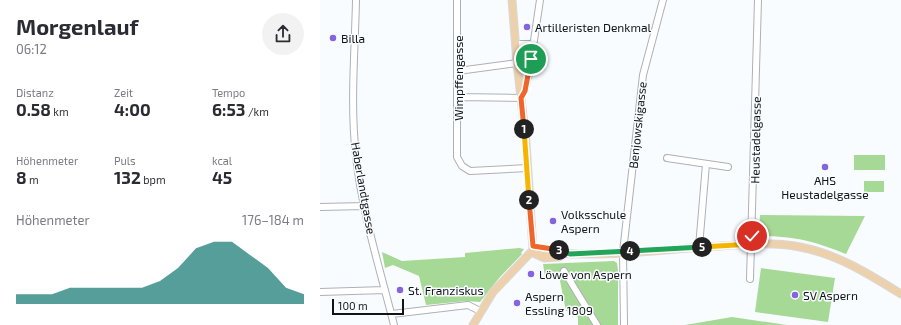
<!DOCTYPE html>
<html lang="de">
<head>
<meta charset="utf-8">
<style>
  :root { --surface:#fff; --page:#f2f2f3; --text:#2b2b33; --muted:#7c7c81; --accent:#0f766e }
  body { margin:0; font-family:"Exo 2",sans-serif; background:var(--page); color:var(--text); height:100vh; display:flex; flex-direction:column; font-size:15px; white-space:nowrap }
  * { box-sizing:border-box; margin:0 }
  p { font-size:13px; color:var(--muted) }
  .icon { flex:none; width:22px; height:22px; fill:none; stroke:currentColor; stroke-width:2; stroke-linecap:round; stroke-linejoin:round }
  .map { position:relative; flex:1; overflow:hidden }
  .side { display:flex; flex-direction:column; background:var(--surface); width:320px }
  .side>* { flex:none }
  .scale { position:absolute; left:12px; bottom:10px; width:72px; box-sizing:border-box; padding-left:4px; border:2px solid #111316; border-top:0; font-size:11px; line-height:14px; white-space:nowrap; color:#111316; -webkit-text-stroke:3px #f9fcff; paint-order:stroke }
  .pin { position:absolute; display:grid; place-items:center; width:34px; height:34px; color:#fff; margin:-17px; border:2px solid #fff; border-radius:50%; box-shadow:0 1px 4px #0007 }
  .km { position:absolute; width:20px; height:20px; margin:-10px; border-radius:50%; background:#222; color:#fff; font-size:11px; line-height:20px; text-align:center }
  .round { display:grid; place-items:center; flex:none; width:42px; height:42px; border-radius:21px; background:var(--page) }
  .overview { display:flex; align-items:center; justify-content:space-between; height:68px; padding:0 16px }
  h1 { font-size:22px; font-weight:700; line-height:30px }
  .metrics { display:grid; grid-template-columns:repeat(3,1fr); gap:6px; height:68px; padding:4px 16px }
  .metrics div { display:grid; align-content:center }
  .metrics b { font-size:17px; font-weight:700 }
  .metrics small { font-size:11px; font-weight:400 }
  .metrics p { font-size:11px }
  .chart { height:112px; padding:8px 16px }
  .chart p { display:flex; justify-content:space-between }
  .chart svg { width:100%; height:72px; margin-top:4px; fill:var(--accent); opacity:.7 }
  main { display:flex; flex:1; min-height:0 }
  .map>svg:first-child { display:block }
</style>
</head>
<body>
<main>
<section class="side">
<div class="overview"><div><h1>Morgenlauf</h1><p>06:12</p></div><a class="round"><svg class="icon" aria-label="share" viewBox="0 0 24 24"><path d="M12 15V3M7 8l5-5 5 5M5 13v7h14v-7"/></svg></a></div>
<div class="metrics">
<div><p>Distanz</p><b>0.58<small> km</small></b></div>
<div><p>Zeit</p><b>4:00</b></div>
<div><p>Tempo</p><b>6:53<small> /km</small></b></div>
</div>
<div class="metrics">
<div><p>Höhenmeter</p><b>8<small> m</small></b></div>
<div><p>Puls</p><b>132<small> bpm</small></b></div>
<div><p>kcal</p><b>45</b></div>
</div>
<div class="chart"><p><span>Höhenmeter</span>176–184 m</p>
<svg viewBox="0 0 160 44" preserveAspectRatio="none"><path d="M0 44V38L10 38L20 38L30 34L40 34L50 34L60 34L70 34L80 30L90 22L100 10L110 6L120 6L130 14L140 22L150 34L160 38V44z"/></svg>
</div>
</section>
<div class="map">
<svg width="581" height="325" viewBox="0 0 581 325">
  <rect width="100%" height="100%" fill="#f9fcff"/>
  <!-- green -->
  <path fill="#a6d996" d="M202,46H206L210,51L205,83L200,48Z
    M534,155H565V170H534Z
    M544,181H564V192H544Z
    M440,215L545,216L526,254C494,241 473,236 439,236Z
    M199,248L204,249L201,253L202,254L180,277L160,302L146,301L106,305L99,276L73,265L65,268L62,252L82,261L145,257V253Z
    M294,261L297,263L298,270V325H258V318L255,311H246L239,276L225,277L223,264Z
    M441,268L515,278L508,322L435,312Z
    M412,317L467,325H365Z"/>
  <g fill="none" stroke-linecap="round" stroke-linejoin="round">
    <!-- minor casing -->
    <g stroke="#acb1b8" stroke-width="8">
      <path id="minor" d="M36,0C35,51 30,105 36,156C42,213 60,269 74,325
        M137,0V157L142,166L150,171L208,168
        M195,44H213
        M138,71L197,63
        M138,97L201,98L209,74L220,0
        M347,158L408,167
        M0,207L45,206
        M379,247L386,164
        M244,271L277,325
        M430,279L438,0
        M0,292L65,290
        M72,314L148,305L160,311
        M304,325L303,252L323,75L343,0"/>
    </g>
    <!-- major casing -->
    <g stroke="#d9d9da" stroke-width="9">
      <path id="major" d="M192,0L197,63L206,142L213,250
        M213,250C272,260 341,249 401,246C427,244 454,242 480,247C517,254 549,274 581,294
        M211,252L224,258L239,257
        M153,325L173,292L213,250"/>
    </g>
    <!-- minor -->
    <use href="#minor" stroke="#fff" stroke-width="6"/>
    <!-- major -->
    <use href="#major" stroke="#edd1ad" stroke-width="7"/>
  </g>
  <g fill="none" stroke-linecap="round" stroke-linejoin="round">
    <!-- split-1 casing -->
    <g stroke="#fff" stroke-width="8">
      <path id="split-1" d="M204,129L201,98L205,91L211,59"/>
    </g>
    <!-- split-2 casing -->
    <g stroke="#fff" stroke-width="8">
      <path id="split-2" d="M204,129L209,200"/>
    </g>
    <!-- split-3 casing -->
    <g stroke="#fff" stroke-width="8">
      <path id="split-3" d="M209,200L213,246L239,250"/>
    </g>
    <!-- split-4 casing -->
    <g stroke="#fff" stroke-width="8">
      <path id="split-4" d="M239,250L250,254L310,251"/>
    </g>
    <!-- split-5 casing -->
    <g stroke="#fff" stroke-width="8">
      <path id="split-5" d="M310,251L382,247"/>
    </g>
    <!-- split-6 casing -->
    <g stroke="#fff" stroke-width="8">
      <path id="split-6" d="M382,247L432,244V236"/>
    </g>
    <!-- split-1 -->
    <use href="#split-1" stroke="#f0652b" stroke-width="5"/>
    <!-- split-2 -->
    <use href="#split-2" stroke="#f5b400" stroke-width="5"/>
    <!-- split-3 -->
    <use href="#split-3" stroke="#f0652b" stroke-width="5"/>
    <!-- split-4 -->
    <use href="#split-4" stroke="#22a559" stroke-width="5"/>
    <!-- split-5 -->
    <use href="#split-5" stroke="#22a559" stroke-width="5"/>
    <!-- split-6 -->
    <use href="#split-6" stroke="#f5b400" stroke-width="5"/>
  </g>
  <!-- markers -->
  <g fill="#8464df" stroke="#f9fcff" stroke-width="1.5">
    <circle cx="207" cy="27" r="4"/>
    <circle cx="13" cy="38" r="4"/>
    <circle cx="505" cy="167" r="4"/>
    <circle cx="233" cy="221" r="4"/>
    <circle cx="211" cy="274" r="4"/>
    <circle cx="80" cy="290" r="4"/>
    <circle cx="475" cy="295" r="4"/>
    <circle cx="197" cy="303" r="4"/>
  </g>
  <g text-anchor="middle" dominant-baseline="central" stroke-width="3" stroke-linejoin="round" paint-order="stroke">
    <!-- poi labels -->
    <g font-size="12" fill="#111316" stroke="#f9fcff" text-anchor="start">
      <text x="215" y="27">Artilleristen Denkmal</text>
      <text x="21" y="38">Billa</text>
      <text x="505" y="180" text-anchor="middle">AHS<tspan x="505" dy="14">Heustadelgasse</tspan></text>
      <text x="241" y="214">Volksschule<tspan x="241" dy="14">Aspern</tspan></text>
      <text x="219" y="274">Löwe von Aspern</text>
      <text x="88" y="290">St. Franziskus</text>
      <text x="483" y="295">SV Aspern</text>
      <text x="205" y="296">Aspern<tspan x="205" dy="14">Essling 1809</tspan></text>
    </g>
    <!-- street labels -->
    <g font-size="12" fill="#111316" stroke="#f9fcff">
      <text transform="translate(138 78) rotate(-90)">Wimpffengasse</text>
      <text transform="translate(317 125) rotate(-84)">Benjowskigasse</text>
      <text transform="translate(435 140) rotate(-89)">Heustadelgasse</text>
      <text transform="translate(44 188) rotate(80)">Haberlandtgasse</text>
    </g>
  </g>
</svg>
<div class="scale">100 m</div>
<div class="pin" style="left:211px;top:59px;background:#1e9e55"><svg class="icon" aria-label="arrive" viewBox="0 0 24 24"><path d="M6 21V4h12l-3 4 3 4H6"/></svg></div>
<div class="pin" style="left:432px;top:236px;background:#d93025"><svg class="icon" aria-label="check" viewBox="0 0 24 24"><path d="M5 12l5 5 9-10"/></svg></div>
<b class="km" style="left:204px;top:129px">1</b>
<b class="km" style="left:209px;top:200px">2</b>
<b class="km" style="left:239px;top:250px">3</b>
<b class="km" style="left:310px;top:251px">4</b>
<b class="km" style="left:382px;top:247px">5</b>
</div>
</main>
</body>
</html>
